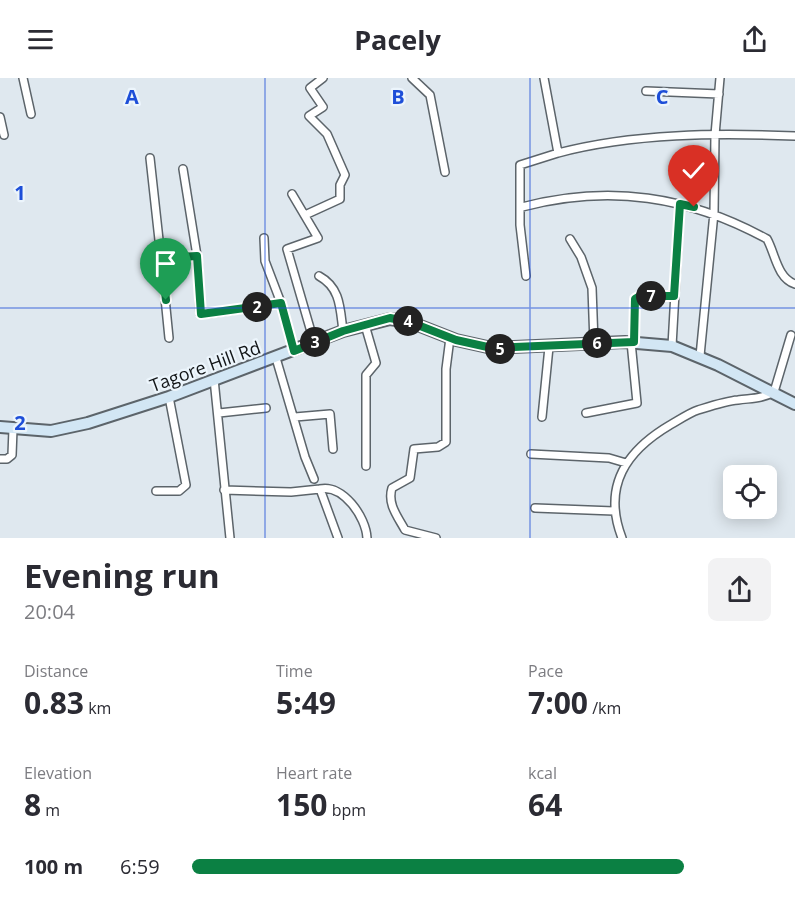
<!DOCTYPE html>
<html lang="en">
<head>
<meta charset="utf-8">
<style>
  :root { --surface:#fff; --page:#f2f2f3; --text:#2b2b33; --muted:#7c7c81; --accent:#0b8043 }
  body { margin:0; font-family:"Open Sans",sans-serif; background:var(--page); color:var(--text); height:100vh; display:flex; flex-direction:column; font-size:22px; white-space:nowrap }
  * { box-sizing:border-box; margin:0 }
  p { font-size:20px; color:var(--muted) }
  .icon { flex:none; width:33px; height:33px; fill:none; stroke:currentColor; stroke-width:2; stroke-linecap:round; stroke-linejoin:round }
  .map { position:relative; height:460px; overflow:hidden }
  .drawer { display:flex; flex-direction:column; background:var(--surface); flex:1 }
  .drawer>* { flex:none }
  .buttons { position:absolute; left:723px; top:387px; display:grid; gap:12px }
  .buttons a { display:grid; place-items:center; width:54px; height:54px; border-radius:9px; background:var(--surface); box-shadow:0 3px 15px #0003; font-size:30px }
  .pin { position:absolute; display:grid; place-items:center; width:51px; height:51px; color:#fff; margin:-62px -26px; border-radius:50% 50% 50% 0; rotate:-45deg; box-shadow:0 0 6px #0007 }
  .pin .icon { rotate:45deg }
  .km { position:absolute; width:30px; height:30px; margin:-15px; border-radius:50%; background:#222; color:#fff; font-size:16px; line-height:30px; text-align:center }
  .round { display:grid; place-items:center; flex:none; width:63px; height:63px; border-radius:9px; background:var(--page) }
  .headline { display:flex; align-items:center; justify-content:space-between; height:102px; padding:0 24px }
  h1 { font-size:33px; font-weight:700; line-height:45px }
  .metrics { display:grid; grid-template-columns:repeat(3,1fr); gap:9px; height:102px; padding:6px 24px }
  .metrics div { display:grid; align-content:center }
  .metrics b { font-size:30px; font-weight:700 }
  .metrics small { font-size:16px; font-weight:400 }
  .metrics p { font-size:16px }
  ul { padding:0 24px; list-style:none; font-size:20px }
  li { display:grid; grid-template-columns:96px 72px 1fr; align-items:center; height:45px }
  li i { height:15px; border-radius:8px; background:var(--accent) }
  header { display:flex; justify-content:space-between; align-items:center; height:78px; padding:0 24px; background:var(--surface); font-size:27px; font-weight:700 }
  .map>svg:first-child { display:block }
</style>
</head>
<body>
<header><svg class="icon" aria-label="menu" viewBox="0 0 24 24"><path d="M4 6h16M4 12h16M4 18h16"/></svg>Pacely<svg class="icon" aria-label="share" viewBox="0 0 24 24"><path d="M12 15V3M7 8l5-5 5 5M5 13v7h14v-7"/></svg></header>
<div class="map">
<svg width="795" height="460" viewBox="0 0 795 460">
  <rect width="100%" height="100%" fill="#dfe8ef"/>
  <g fill="none" stroke-linecap="round" stroke-linejoin="round">
    <!-- minor casing -->
    <g stroke="#5c646a" stroke-width="10">
      <path id="minor" d="M23,0L31,36
        M412,0L430,17L445,94
        M544,0L558,75C634,55 718,55 795,58
        M646,13L719,16
        M0,39L4,57
        M150,80L161,180L197,178
        M183,91L198,184L200,235L206,236L281,225
        M292,116L318,160L287,171L314,264
        M522,129C610,106 688,118 767,161C775,175 777,200 795,206
        M305,137L340,121V107L345,97L327,56L309,38L323,29L310,10L323,0
        M264,160L265,183L281,225L294,273
        M570,161L581,179L592,210L594,265
        M161,180L169,260
        M319,198C341,210 340,231 343,253
        M526,198L520,147V87L558,75
        M365,247L376,285L366,297V388
        M634,264L635,221L674,217
        M672,268L680,126
        M700,278L714,135L715,57L720,0
        M276,280L305,379L314,401
        M214,301L230,460
        M219,335L266,330
        M586,335L637,325L631,264
        M295,339L330,336L333,371
        M542,339L549,269
        M531,376L609,380L626,385
        M0,381H7L12,377L13,351
        M320,411C343,406 366,439 367,460
        M224,412L291,414L320,411L338,460
        M156,413H179L186,407L169,319
        M535,430L614,433
        M436,460L405,452C398,439 387,426 392,410L410,400L414,371L438,369L446,364V291L450,260
        M622,460C602,408 626,373 670,347C679,342 689,335 698,332C711,328 726,323 738,322C752,320 761,321 774,314L791,257"/>
    </g>
    <!-- secondary casing -->
    <g stroke="#5c646a" stroke-width="14">
      <path id="secondary" d="M0,349L51,353L88,345L169,319L343,253L390,241L410,244L456,262L492,270L625,264L672,268L718,287L795,326"/>
    </g>
    <!-- minor -->
    <use href="#minor" stroke="#fff" stroke-width="7"/>
    <!-- secondary -->
    <use href="#secondary" stroke="#d2e6f4" stroke-width="10"/>
  </g>
  <g fill="none" stroke-linecap="round" stroke-linejoin="round">
    <!-- route casing -->
    <g stroke="#fff" stroke-width="12">
      <path id="route" d="M166,222L161,180L197,178L201,236L281,225L294,273L343,253L390,240L410,244L456,262L492,270L634,264L635,221L640,218H674L680,126L694,129"/>
    </g>
    <!-- route -->
    <use href="#route" stroke="#0b8043" stroke-width="8"/>
  </g>
  <!-- grid -->
  <path fill="none" stroke="#1d4ed8" stroke-width="1.5" stroke-opacity="0.55" d="M265,0V460M530,0V460M0,230H795"/>
  <g text-anchor="middle" dominant-baseline="central" stroke-width="4.5" stroke-linejoin="round" paint-order="stroke">
    <!-- street labels -->
    <g font-size="18" fill="#121517" stroke="#ecf5fc">
      <text transform="translate(205 288) rotate(-20)">Tagore Hill Rd</text>
    </g>
  </g>
  <g font-size="20" text-anchor="middle" font-weight="bold" fill="#1d4ed8" stroke="#ecf5fc" stroke-width="4.5" stroke-linejoin="round" paint-order="stroke">
    <text x="132" y="26">A</text>
    <text x="398" y="26">B</text>
    <text x="662" y="26">C</text>
    <text x="20" y="122">1</text>
    <text x="20" y="352">2</text>
  </g>
</svg>
<div class="buttons">
<a><svg class="icon" aria-label="locate" viewBox="0 0 24 24"><circle cx="12" cy="12" r="6"/><path d="M12 2v4M12 18v4M2 12h4M18 12h4"/></svg></a>
</div>
<div class="pin" style="left:166px;top:222px;background:#1e9e55"><svg class="icon" aria-label="arrive" viewBox="0 0 24 24"><path d="M6 21V4h12l-3 4 3 4H6"/></svg></div>
<div class="pin" style="left:694px;top:129px;background:#d93025"><svg class="icon" aria-label="check" viewBox="0 0 24 24"><path d="M5 12l5 5 9-10"/></svg></div>
<b class="km" style="left:257px;top:229px">2</b>
<b class="km" style="left:315px;top:264px">3</b>
<b class="km" style="left:408px;top:243px">4</b>
<b class="km" style="left:500px;top:271px">5</b>
<b class="km" style="left:597px;top:265px">6</b>
<b class="km" style="left:651px;top:218px">7</b>
</div>
<section class="drawer">
<div class="headline"><div><h1>Evening run</h1><p>20:04</p></div><a class="round"><svg class="icon" aria-label="share" viewBox="0 0 24 24"><path d="M12 15V3M7 8l5-5 5 5M5 13v7h14v-7"/></svg></a></div>
<div class="metrics">
<div><p>Distance</p><b>0.83<small> km</small></b></div>
<div><p>Time</p><b>5:49</b></div>
<div><p>Pace</p><b>7:00<small> /km</small></b></div>
</div>
<div class="metrics">
<div><p>Elevation</p><b>8<small> m</small></b></div>
<div><p>Heart rate</p><b>150<small> bpm</small></b></div>
<div><p>kcal</p><b>64</b></div>
</div>
<ul>
<li><b>100 m</b>6:59<i style="width:85%"></i></li>
</ul>
</section>
</body>
</html>
